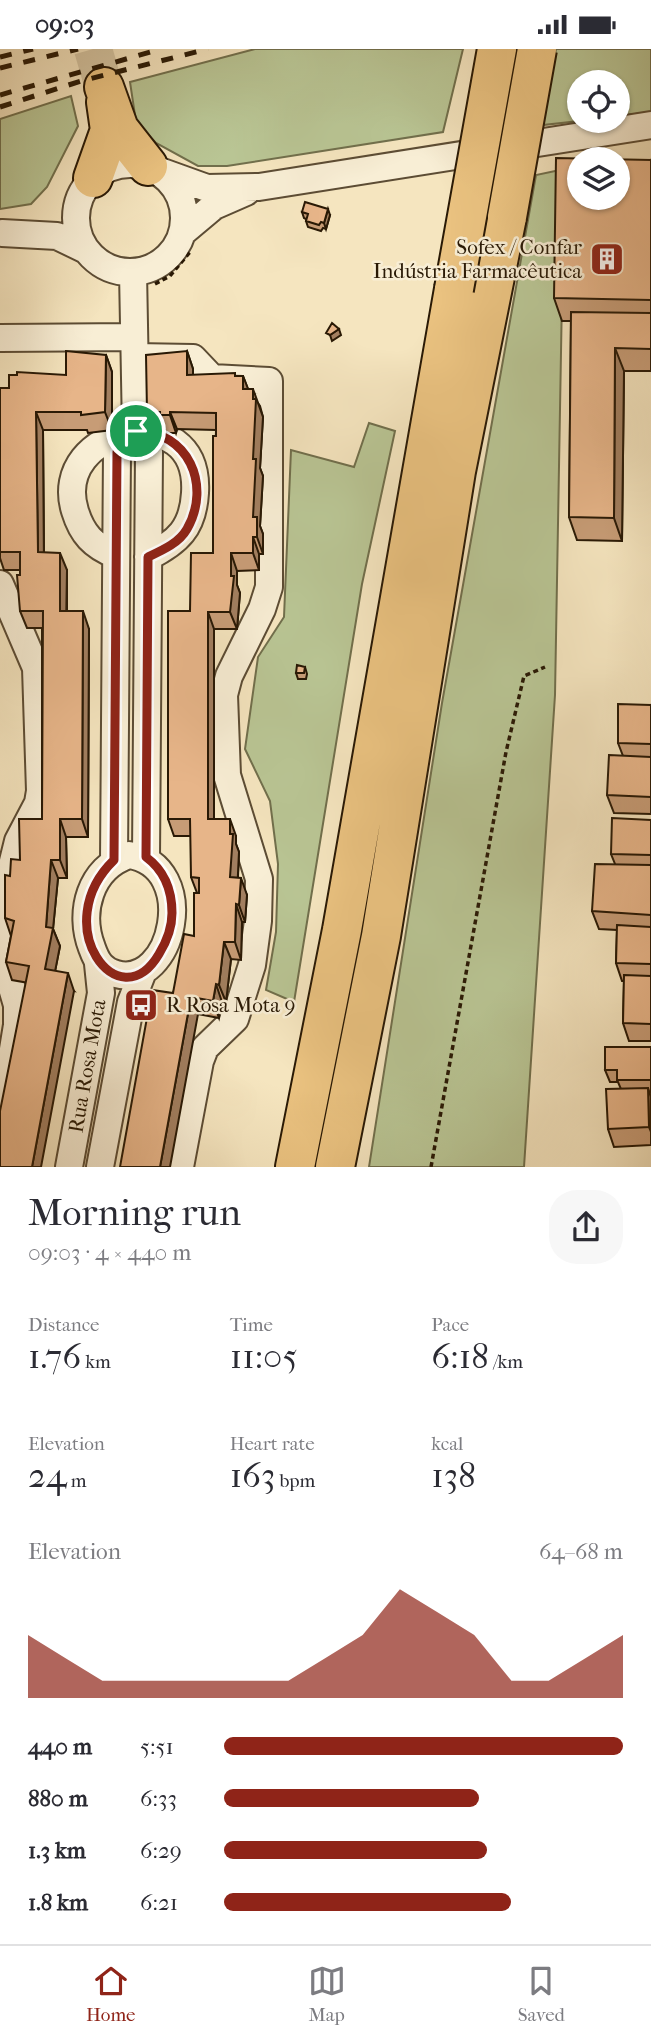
<!DOCTYPE html>
<html lang="en">
<head>
<meta charset="utf-8">
<style>
  :root { --surface:#fff; --page:#f7f7f7; --text:#2b2b33; --muted:#7c7c81; --line:#e1e1e2; --accent:#8f2418 }
  body { margin:0; font-family:"IM FELL French Canon",serif; background:var(--page); color:var(--text); height:100vh; display:flex; flex-direction:column; font-size:26px; white-space:nowrap }
  * { box-sizing:border-box; margin:0 }
  p { font-size:23px; color:var(--muted) }
  .icon { flex:none; width:38px; height:38px; fill:none; stroke:currentColor; stroke-width:2; stroke-linecap:round; stroke-linejoin:round }
  .map { position:relative; height:1118px; overflow:hidden }
  .drawer { display:flex; flex-direction:column; background:var(--surface); flex:1 }
  .drawer>* { flex:none }
  .buttons { position:absolute; left:567px; top:21px; display:grid; gap:14px }
  .buttons a { display:grid; place-items:center; width:63px; height:63px; border-radius:50%; background:var(--surface); box-shadow:0 2px 5px #0004; font-size:35px }
  .pin { position:absolute; display:grid; place-items:center; width:60px; height:60px; color:#fff; margin:-30px; border:4px solid #fff; border-radius:50%; box-shadow:0 2px 7px #0007 }
  .round { display:grid; place-items:center; flex:none; width:74px; height:74px; border-radius:28px; background:var(--page) }
  .overview { display:flex; align-items:center; justify-content:space-between; height:119px; padding:0 28px }
  h1 { font-size:38px; font-weight:600; line-height:52px }
  .stats { display:grid; grid-template-columns:repeat(3,1fr); gap:10px; height:119px; padding:7px 28px }
  .stats div { display:grid; align-content:center }
  .stats b { font-size:35px; font-weight:600 }
  .stats small { font-size:19px; font-weight:400 }
  .stats p { font-size:19px }
  .chart { height:196px; padding:14px 28px }
  .chart p { display:flex; justify-content:space-between }
  .chart svg { width:100%; height:126px; margin-top:7px; fill:var(--accent); opacity:.7 }
  ul { padding:0 28px; list-style:none; font-size:23px }
  li { display:grid; grid-template-columns:112px 84px 1fr; align-items:center; height:52px }
  li i { height:18px; border-radius:9px; background:var(--accent) }
  .status { display:flex; justify-content:space-between; align-items:center; height:49px; padding:0 35px; background:var(--surface); direction:ltr }
  .status svg { height:19px; fill:currentColor }
  .dock { display:flex; justify-content:space-around; align-items:center; height:98px; border-top:2px solid var(--line); background:var(--surface); font-size:19px; color:var(--muted) }
  .dock a { display:grid; justify-items:center; gap:4px }
  .dock .current { color:var(--accent) }
  .map>svg:first-child { display:block }
</style>
</head>
<body>
<div class="status"><b>09:03</b><svg viewBox="0 0 49 12"><path d="M0 12V9h3v3zM5 12V6h3v6zM10 12V3h3v9zM15 12V0h3v12zM26 1h20v11H26zM47 4h2v5h-2z"/></svg></div>
<div class="map">
<svg width="651" height="1118" viewBox="0 0 651 1118">
  <rect width="100%" height="100%" fill="#f5e5bf"/>
  <filter id="stains"><feTurbulence type="fractalNoise" baseFrequency=".00286" numOctaves="4"/><feColorMatrix values="0 0 0 0 .2 0 0 0 0 .09 0 0 0 0 .02 0 0 0 .5 -.17"/></filter>
  <radialGradient id="worn" r=".72"><stop offset=".6" stop-color="#630" stop-opacity="0"/><stop offset="1" stop-color="#630" stop-opacity=".3"/></radialGradient>
  <!-- green -->
  <path fill="#b9c594" stroke="#716f4c" stroke-width="2" d="M255,0H463L443,83L227,117H198L156,94L136,73L130,33Z
    M556,0H651V63L618,67V33H579V72L543,76Z
    M71,47L78,77L47,138L31,155L0,160V70Z
    M579,117L564,132L555,646L524,1118H369L442,654L536,126Z
    M369,374L395,382L362,535L294,953L266,941L276,883L278,815L270,752L245,700L258,608L284,568L291,401L354,418Z"/>
  <g fill="none" stroke-linecap="round" stroke-linejoin="round">
    <!-- highway-tunnel -->
    <path stroke="#d6c6a3" stroke-width="38" stroke-dasharray="38 19" stroke-linecap="butt" d="M93,0L104,38"/>
    <!-- minor casing -->
    <g stroke="#5c4c34" stroke-width="30">
      <path id="minor" d="M76 169a54 54 0 1 1 108 0a54 54 0 1 1-108 0Z
        M157,121L207,139L259,138L651,76
        M183,183L214,157L246,143
        M2,184L57,187L86,201
        M133,223L136,382L149,402L146,809
        M0,289L134,288
        M135,308L193,309L212,329L269,332V538L262,560L229,627L224,646L227,726L259,830L258,872L252,916L235,970L205,999L200,1012L180,1118
        M116,506C93,497 82,485 75,462C49,378 201,345 195,444C193,479 178,493 148,508
        M0,535L36,619L40,742L38,754L18,792L6,841L3,892L5,915L17,956V976L0,1079
        M129,806C201,817 173,941 116,925C102,921 97,913 92,899C78,863 90,819 129,806Z
        M114,811L117,403L136,382
        M69,1118L101,944L98,915
        M100,1118L131,953L142,925"/>
    </g>
    <!-- highway casing -->
    <g stroke="#291905" stroke-width="42">
      <path id="highway" d="M104,38L119,80L148,117
        M93,129L110,81L106,53
        M295,1118L342,881L454,240
        M335,1118L381,887L456,422L507,168"/>
    </g>
    <!-- path -->
    <path stroke="#291905" stroke-width="3.5" stroke-dasharray="5 3.5" stroke-linecap="butt" d="M155,235L170,227L190,203
      M431,1118L506,703L524,627L545,618"/>
    <!-- minor -->
    <use href="#minor" stroke="#f8eed5" stroke-width="26"/>
    <!-- highway -->
    <use href="#highway" stroke="#eac280" stroke-width="38"/>
    <!-- rail -->
    <path stroke="#291905" stroke-width="5" stroke-dasharray="12 12" stroke-linecap="butt" d="M0,8L33,0
      M0,19L78,0
      M0,46L161,0
      M0,58L81,32L208,0"/>
    <!-- highway-bridge casing -->
    <g stroke="#291905" stroke-width="42" stroke-linecap="butt">
      <path id="highway-bridge" d="M507,168L537,0
        M454,240L497,0"/>
    </g>
    <!-- highway-bridge -->
    <use href="#highway-bridge" stroke="#eac280" stroke-width="38"/>
  </g>
  <!-- wall -->
  <path fill="#c79c76" stroke="#291905" stroke-width="2" d="M651,111V322H624L622,492L577,491L569,468L571,272H562L554,249Z
    M302,163L330,166L326,180L323,179L321,182L308,178L306,172V170L304,169Z
    M187,302L193,320V326L243,327L248,340L260,357L263,368L260,419L263,427L260,477L263,485V505H259V521L237,522V536L240,544L237,580H214V770L236,787V795L239,803L238,828L247,846L245,873H242L241,911L231,910L226,953H222L219,969L198,965L173,944L194,887L197,844L191,828V787H174L168,770L190,562L213,504L216,381L177,380L176,384H166L165,381H153L147,363Z
    M106,306L112,323V381L88,384L87,381H43L44,503L67,521V562L89,580L88,788H66L67,829H58L53,880L60,897L55,922L74,942L12,931L6,913L11,887L5,869L10,827L20,811L42,770V579H27L20,562V521H4L0,509V339H9L66,326Z
    M305,618L307,625L306,630H298L296,624Z
    M651,656V765L614,764L607,746L623,707L618,694Z
    M651,771V992H629L623,974L624,932H622L616,914L617,881L599,880L592,862L615,815L611,805Z
    M651,998V1043H649L651,1048V1096L614,1098L608,1080L621,1040L618,1033H610L605,1021Z"/>
  <!-- shaded-wall -->
  <path fill="#a27f60" stroke="#291905" stroke-width="2" d="M328,160L330,166L326,180L324,174Z
    M339,280L341,286L332,292L330,286Z
    M615,299L624,322L622,492L614,469Z
    M187,302L193,320V344L187,326Z
    M106,306L112,323V381L105,363Z
    M243,327L250,345L243,340Z
    M253,340L263,368L260,419L263,427L260,477L263,485V505L257,488L253,468Z
    M36,363L43,381L44,521L38,503Z
    M170,363L177,380L176,384L170,366Z
    M253,488L259,505V521L253,504Z
    M60,504L67,521L66,580L60,562Z
    M231,504L237,522V536L240,544L237,580L230,563Z
    M83,562L89,580L88,788L82,770Z
    M208,563L214,580V787L208,770Z
    M60,770L66,788L67,829L60,811Z
    M230,770L236,787V795L239,803L237,845L230,828Z
    M51,811L58,829L53,880L60,897L52,938L45,920L46,878Z
    M241,829L247,846L245,873L239,856Z
    M236,855L242,873L241,911L235,893Z
    M224,893L231,910L226,953L219,936Z
    M68,924L74,942L41,1118H32Z
    M216,935L222,953L219,969L213,952Z
    M191,948L198,965L170,1118H160Z
    M648,1039L651,1048V1083L649,1078Z"/>
  <!-- building -->
  <path fill="#e7b589" stroke="#291905" stroke-width="2" fill-rule="evenodd" d="M556,109L651,111V251L554,249ZM579,110H618V149H579Z
    M305,153L328,160L324,174L321,173L319,176L306,172L308,165L302,163Z
    M571,263L651,264V300L615,299L614,469L569,468Z
    M332,274L339,280L330,286L326,284Z
    M66,302L106,306L105,363L81,366V363H36L38,503L60,504V562H83L82,770H60V811H51L46,878L53,879L45,920L68,924L32,1118H0V1062L29,917L6,913L14,872L5,869V826L10,827L11,810L20,811L19,770H42L43,562H20L17,526H20V503H0V339H9V326H17V323L66,326Z
    M187,302V326L235,324V327H243V340H253V350H256L253,410H256L253,468H257V488H253V504H231V527H234L230,563H208V770H230V785H233L230,828L241,829L239,856L236,855L235,893H224L219,936L216,935L213,952L191,948L160,1118H120L152,941L173,944L184,885L194,887V844H199V829L191,828L190,770H168V562H190L191,504H213V387H216V364L170,363V366H160V363H147L146,306Z
    M297,616L305,618L304,624H296Z
    M618,655L651,656V695L618,694Z
    M609,706L651,708V748L607,746Z
    M612,769L651,771V806L611,805Z
    M595,815L651,816V866L592,862Z
    M617,876L651,878V915L616,914Z
    M624,926L651,927V975L623,974Z
    M605,998H651V1031H617V1021H605Z
    M648,1039L649,1078L608,1080L606,1040Z"/>
  <g fill="none" stroke-linecap="round" stroke-linejoin="round">
    <!-- route casing -->
    <g stroke="#fff" stroke-width="14">
      <path id="route" d="M136,382C188,382 212,436 187,480C179,494 163,501 148,508L146,808C165,822 172,841 172,864C172,879 167,892 159,905C119,973 47,876 114,811L117,403Z"/>
    </g>
    <!-- route -->
    <use href="#route" stroke="#8f2418" stroke-width="9"/>
  </g>
  <!-- icons -->
  <defs>
    <g id="building-square" transform="scale(1.75)"><rect x="-9" y="-9" width="18" height="18" rx="4" fill="#8f2418" stroke="#f8eed5"/><path d="M-4-6H4V6H1V3H-1V6H-4ZM-2.5-4.3h1.7v1.8h-1.7ZM.8-4.3h1.7v1.8H.8ZM-2.5-1h1.7V.8h-1.7ZM.8-1h1.7V.8H.8Z" fill="#fff"/></g>
    <g id="bus-square" transform="scale(1.75)"><rect x="-9" y="-9" width="18" height="18" rx="4" fill="#8f2418" stroke="#f8eed5"/><path d="M-5-6H5V4H4V6H2V4H-2V6H-4V4H-5ZM-3.5-4V0h7V-4ZM-3.5 1.2v1.5H-2V1.2ZM2 1.2v1.5H3.5V1.2Z" fill="#fff"/></g>
  </defs>
  <g fill-rule="evenodd">
    <use href="#building-square" x="607" y="210"/>
    <use href="#bus-square" x="141" y="956"/>
  </g>
  <g text-anchor="middle" dominant-baseline="central" stroke-width="5" stroke-linejoin="round" paint-order="stroke">
    <!-- poi labels -->
    <g font-size="21" fill="#291905" stroke="#f8eed5" text-anchor="end">
      <text x="582" y="198">Sofex / Confar<tspan x="582" dy="24">Indústria Farmacêutica</tspan></text>
      <text x="166" y="956" text-anchor="start">R Rosa Mota 9</text>
    </g>
    <!-- street labels -->
    <g font-size="21" fill="#291905" stroke="#f8eed5">
      <text transform="translate(87 1017) rotate(-80)">Rua Rosa Mota</text>
    </g>
  </g>
  <rect width="100%" height="100%" filter="url(#stains)"/>
  <rect width="100%" height="100%" fill="url(#worn)"/>
</svg>
<div class="buttons">
<a><svg class="icon" aria-label="locate" viewBox="0 0 24 24"><circle cx="12" cy="12" r="6"/><path d="M12 2v4M12 18v4M2 12h4M18 12h4"/></svg></a>
<a><svg class="icon" aria-label="layers" viewBox="0 0 24 24"><path d="M12 4l9 5-9 5-9-5zM3 14l9 5 9-5"/></svg></a>
</div>
<div class="pin" style="left:136px;top:382px;background:#1e9e55"><svg class="icon" aria-label="arrive" viewBox="0 0 24 24"><path d="M6 21V4h12l-3 4 3 4H6"/></svg></div>
</div>
<section class="drawer">
<div class="overview"><div><h1>Morning run</h1><p>09:03 · 4 × 440 m</p></div><a class="round"><svg class="icon" aria-label="share" viewBox="0 0 24 24"><path d="M12 15V3M7 8l5-5 5 5M5 13v7h14v-7"/></svg></a></div>
<div class="stats">
<div><p>Distance</p><b>1.76<small> km</small></b></div>
<div><p>Time</p><b>11:05</b></div>
<div><p>Pace</p><b>6:18<small> /km</small></b></div>
</div>
<div class="stats">
<div><p>Elevation</p><b>24<small> m</small></b></div>
<div><p>Heart rate</p><b>163<small> bpm</small></b></div>
<div><p>kcal</p><b>138</b></div>
</div>
<div class="chart"><p><span>Elevation</span>64–68 m</p>
<svg viewBox="0 0 160 44" preserveAspectRatio="none"><path d="M0 44V22L10 30L20 38L30 38L40 38L50 38L60 38L70 38L80 30L90 22L100 6L110 14L120 22L130 38L140 38L150 30L160 22V44z"/></svg>
</div>
<ul>
<li><b>440 m</b>5:51<i style="width:100%"></i></li>
<li><b>880 m</b>6:33<i style="width:64%"></i></li>
<li><b>1.3 km</b>6:29<i style="width:66%"></i></li>
<li><b>1.8 km</b>6:21<i style="width:72%"></i></li>
</ul>
</section>
<nav class="dock">
<a class="current"><svg class="icon" aria-label="home" viewBox="0 0 24 24"><path d="M3 11l9-7 9 7M6 9v11h12V9"/></svg>Home</a>
<a><svg class="icon" aria-label="map" viewBox="0 0 24 24"><path d="M3 6l6-2 6 2 6-2v14l-6 2-6-2-6 2zM9 4v14M15 6v14"/></svg>Map</a>
<a><svg class="icon" aria-label="saved" viewBox="0 0 24 24"><path d="M7 4h10v16l-5-4-5 4z"/></svg>Saved</a>
</nav>
</body>
</html>
